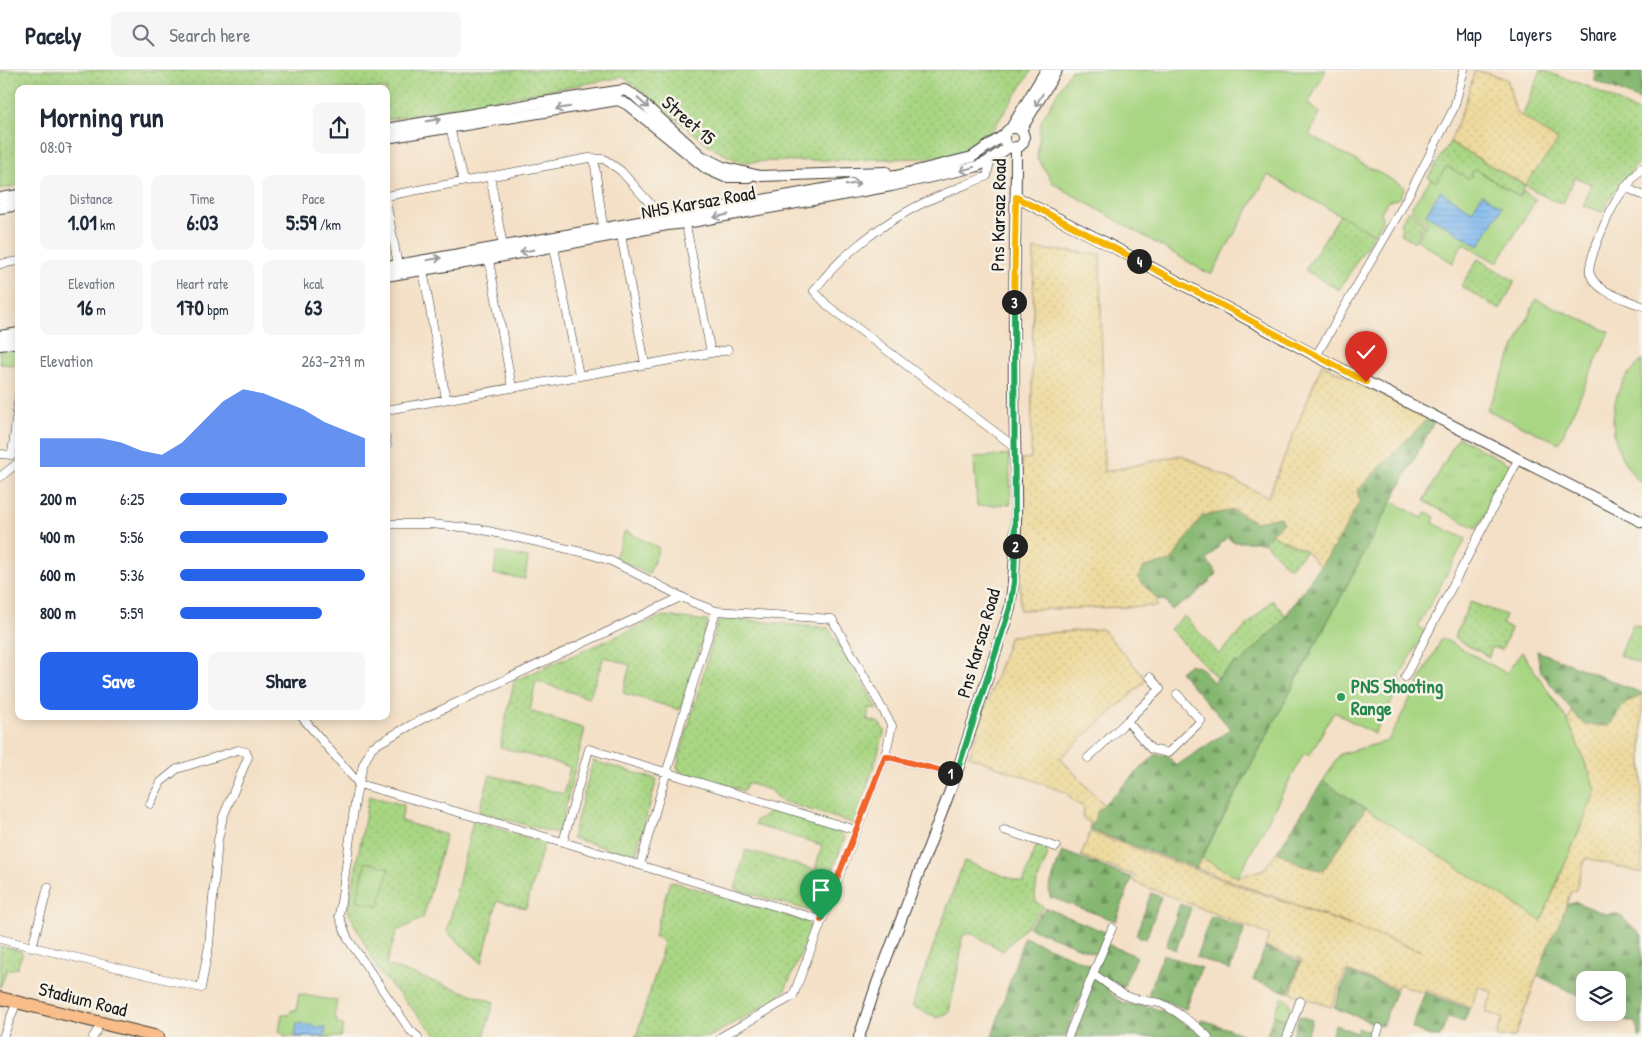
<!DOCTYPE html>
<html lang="en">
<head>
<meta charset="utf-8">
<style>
  :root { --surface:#fff; --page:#f6f6f7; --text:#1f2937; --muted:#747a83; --line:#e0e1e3; --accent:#2563eb }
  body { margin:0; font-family:"Patrick Hand",sans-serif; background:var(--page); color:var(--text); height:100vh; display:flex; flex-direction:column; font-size:19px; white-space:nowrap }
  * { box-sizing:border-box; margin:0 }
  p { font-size:16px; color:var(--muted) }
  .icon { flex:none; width:28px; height:28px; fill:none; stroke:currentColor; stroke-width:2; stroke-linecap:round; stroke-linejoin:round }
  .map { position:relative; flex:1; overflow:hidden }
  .drawer { position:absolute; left:15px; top:15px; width:375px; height:635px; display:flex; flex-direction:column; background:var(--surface); border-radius:10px; box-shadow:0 2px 12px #0003 }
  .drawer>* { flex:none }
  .fabs { position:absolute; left:1576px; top:901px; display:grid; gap:10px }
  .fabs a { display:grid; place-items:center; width:50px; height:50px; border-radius:10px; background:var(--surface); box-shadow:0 2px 12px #0003; font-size:25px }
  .pin { position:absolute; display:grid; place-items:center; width:42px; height:42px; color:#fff; margin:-51px -21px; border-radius:50% 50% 50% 0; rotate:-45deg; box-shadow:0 0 5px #0007 }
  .pin .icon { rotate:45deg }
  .km { position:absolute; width:25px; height:25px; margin:-12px; border-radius:50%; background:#222; color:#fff; font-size:14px; line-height:25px; text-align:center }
  .round { display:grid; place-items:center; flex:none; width:52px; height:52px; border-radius:10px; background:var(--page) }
  .summary { display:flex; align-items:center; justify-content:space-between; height:85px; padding:0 25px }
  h1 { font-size:28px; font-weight:700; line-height:38px }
  .metrics { display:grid; grid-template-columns:repeat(3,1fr); gap:8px; height:85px; padding:5px 25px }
  .metrics div { display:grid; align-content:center; border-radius:10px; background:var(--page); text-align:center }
  .metrics b { font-size:21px; font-weight:700 }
  .metrics small { font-size:14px; font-weight:400 }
  .metrics p { font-size:14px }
  .chart { height:140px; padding:10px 25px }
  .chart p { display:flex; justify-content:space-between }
  .chart svg { width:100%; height:90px; margin-top:5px; fill:var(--accent); opacity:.7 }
  .cta { display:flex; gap:10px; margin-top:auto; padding:10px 25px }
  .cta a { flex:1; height:58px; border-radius:10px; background:var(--accent); color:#fff; font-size:20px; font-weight:700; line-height:58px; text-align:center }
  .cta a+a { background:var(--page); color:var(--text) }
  ul { padding:0 25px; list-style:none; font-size:16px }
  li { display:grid; grid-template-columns:80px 60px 1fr; align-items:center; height:38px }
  li i { height:12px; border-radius:6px; background:var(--accent) }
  header { display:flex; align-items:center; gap:30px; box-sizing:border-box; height:70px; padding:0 25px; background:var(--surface); border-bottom:1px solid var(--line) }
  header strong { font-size:24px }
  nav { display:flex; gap:28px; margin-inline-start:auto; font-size:18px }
  .search { width:350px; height:45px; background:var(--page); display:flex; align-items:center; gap:12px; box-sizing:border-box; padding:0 18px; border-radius:10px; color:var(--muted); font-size:19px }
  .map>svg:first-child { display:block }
</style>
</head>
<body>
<header>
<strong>Pacely</strong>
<div class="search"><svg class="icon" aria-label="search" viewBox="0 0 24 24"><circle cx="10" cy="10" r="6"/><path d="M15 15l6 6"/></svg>Search here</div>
<nav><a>Map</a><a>Layers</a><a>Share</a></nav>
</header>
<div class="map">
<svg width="1642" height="967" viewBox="0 0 1642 967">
  <defs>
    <pattern id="grass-dots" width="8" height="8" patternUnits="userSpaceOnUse" patternTransform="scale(1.25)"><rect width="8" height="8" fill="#a9d683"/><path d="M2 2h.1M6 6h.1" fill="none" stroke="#91b771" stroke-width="1.8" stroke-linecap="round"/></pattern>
    <pattern id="forest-firs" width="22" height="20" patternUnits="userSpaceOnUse" patternTransform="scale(1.25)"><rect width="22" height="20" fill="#86b771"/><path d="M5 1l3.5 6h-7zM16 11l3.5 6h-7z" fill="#6d945c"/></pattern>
    <pattern id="sand-dots" width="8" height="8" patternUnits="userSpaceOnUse" patternTransform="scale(1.25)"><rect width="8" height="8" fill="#eeda9e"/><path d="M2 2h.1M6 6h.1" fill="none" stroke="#ccba88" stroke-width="1.8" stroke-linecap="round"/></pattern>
    <pattern id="park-tufts" width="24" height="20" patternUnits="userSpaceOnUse" patternTransform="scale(1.25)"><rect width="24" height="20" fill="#a9d683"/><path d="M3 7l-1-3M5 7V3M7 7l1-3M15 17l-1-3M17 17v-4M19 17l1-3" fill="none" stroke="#91b771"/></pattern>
    <pattern id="water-rules" width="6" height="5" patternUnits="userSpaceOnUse" patternTransform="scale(1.25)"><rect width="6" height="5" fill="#7fb9f0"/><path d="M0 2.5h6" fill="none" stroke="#6d9ecd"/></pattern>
  </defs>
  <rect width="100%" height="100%" fill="#f7f3e8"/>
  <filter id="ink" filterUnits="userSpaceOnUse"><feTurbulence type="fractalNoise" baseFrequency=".02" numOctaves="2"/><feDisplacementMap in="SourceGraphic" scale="10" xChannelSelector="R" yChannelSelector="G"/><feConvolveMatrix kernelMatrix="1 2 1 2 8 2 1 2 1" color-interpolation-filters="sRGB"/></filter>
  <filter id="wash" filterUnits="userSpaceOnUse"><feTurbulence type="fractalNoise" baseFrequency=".0096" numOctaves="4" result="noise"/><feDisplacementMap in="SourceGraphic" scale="20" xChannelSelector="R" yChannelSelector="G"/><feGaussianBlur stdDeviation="1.12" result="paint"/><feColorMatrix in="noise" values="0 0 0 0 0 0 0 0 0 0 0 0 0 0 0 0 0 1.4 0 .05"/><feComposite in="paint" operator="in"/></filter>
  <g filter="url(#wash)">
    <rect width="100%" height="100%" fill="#f4e0c6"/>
    <!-- grass -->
    <path fill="url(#grass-dots)" stroke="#627950" d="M0,0H1032L994,58L973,79L950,86L928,88L740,92L714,79L623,7L386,50V19H19V115L0,119Z
      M1541,0L1590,17L1642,44V89L1616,119L1602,142L1584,136L1591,114L1575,107L1563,133L1551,130L1525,115L1520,127L1475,99L1469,109L1436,113L1428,107L1450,72L1524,115L1558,71L1522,47Z
      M1290,94L1382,151L1339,220L1305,200L1340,145L1280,111Z
      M1408,140L1424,153L1414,172L1400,163L1402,159L1400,154Z
      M1478,189L1515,211L1500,240L1461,216Z
      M1271,464L1306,481L1289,498L1264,472Z
      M1272,530L1286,545L1280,554L1239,594L1236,592L1217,608L1170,559L1184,546L1219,584Z
      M1470,532L1506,545L1502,554L1511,559L1502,580L1492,577L1489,587L1454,568Z
      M663,546L708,551L680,640L623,623L630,595L604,587L589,628L536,611L530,641L585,659L559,764L479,742L490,705L564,724L570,697L500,677L514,611Z
      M724,548L828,558L878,639L869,638L867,650L878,652L885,661L855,754L779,730L770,720L747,713L744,721L679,701L677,696L718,552Z
      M1633,554L1642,557V595L1619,585Z
      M593,691L657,709L635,786L572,768Z
      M369,726L404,735L401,751L446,765L423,848L397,861L386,895L494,932L484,967L437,966L379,902L348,841Z
      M774,741C794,747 831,752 845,767L819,838L807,840L735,819L746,780L815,800L822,775L755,755L756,750Z
      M473,751L544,773L526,838L497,831L482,893L447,862Z
      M1037,774L1045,777L1048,785L1037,812L1035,825L1036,832L1044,837L1003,881L969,862L962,867L960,889L949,942L938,948L912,936L964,791L1023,813Z
      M670,811L808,852L811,860L785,920L772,932L709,967H636L661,886L663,871L654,866Z
      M0,876L21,881L22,885L17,898L7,900L0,917Z
      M1281,928C1294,929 1291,942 1288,951L1274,945Z"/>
    <!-- forest -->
    <path fill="url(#forest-firs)" stroke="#516a46" d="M1594,0H1639L1642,1V31L1595,11Z
      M1428,348L1434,352L1196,798L1090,760L1098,740L1155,685H1167L1176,696L1231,659L1180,602L1190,594L1201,598L1213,612L1236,592L1239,594L1280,554L1341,466L1360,430L1357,421Z
      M1234,440L1256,452L1279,447L1283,453L1264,472H1233L1227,467L1207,490L1217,504L1192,528L1171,540L1166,531L1157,529L1138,509L1144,497L1171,491L1201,446Z
      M1537,581L1642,623V624L1637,628L1626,632L1609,656L1584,655L1541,602Z
      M1323,711L1366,738L1323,801L1302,796L1277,782Z
      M1062,781L1132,808L1116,851L1050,827L1049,819Z
      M1151,823L1161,827L1146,869L1136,865Z
      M1576,832L1605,844H1618L1642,865V967H1638L1637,953L1615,948L1607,943L1618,942V910H1585V929L1537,905L1548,876L1566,835Z
      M1180,834L1191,838L1176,880L1166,876Z
      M1046,838L1107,863L1098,885L1028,857Z
      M1211,846L1245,858L1230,900L1196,887Z
      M1024,867L1093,896L1065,967H992Z
      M1107,874L1136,886L1123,918L1095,903Z
      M1265,878L1300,892L1289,923L1253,910Z
      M1163,884L1201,898L1186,939L1148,925Z
      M1348,902L1396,920L1382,956L1334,938Z
      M1094,905C1105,913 1111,927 1123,933C1128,935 1136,934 1142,935C1166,940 1186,953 1205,967H1070Z
      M1425,922L1469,939L1464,952L1448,947L1440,967H1432L1412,958Z
      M1274,945L1288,951L1282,967H1266Z
      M1299,946L1312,950L1307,967H1292Z
      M1201,949L1250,967H1211L1199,956Z
      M1335,954L1356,963L1358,958L1372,963L1371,967H1331Z"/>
    <!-- sand -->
    <path fill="url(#sand-dots)" stroke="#857b5d" d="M1475,0L1507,9L1516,42L1558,71L1525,115L1450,72L1466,31Z
      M1034,179L1100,184L1104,402L1181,385L1268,427L1322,294L1428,348L1357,421L1360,430L1341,466L1320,497L1306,481L1271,464L1283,453L1280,447L1256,452L1234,440L1202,446L1171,491L1144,497L1138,509L1157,529V536L1020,540L1022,389L1031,388Z
      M1102,559L1147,610L1060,688L1104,735L1098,740L1090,760V752L1083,749L1084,737L1074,732L1067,723L969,686L1010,566Z
      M1642,624V803L1586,788L1575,821H1571L1562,847L1548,876L1515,967H1496L1503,948L1485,942L1493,922L1478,916L1471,938L1425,919L1423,923L1399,914L1397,918L1346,901L1331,937L1291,923L1301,890L1265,877L1269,865L1134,812L1135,806L1081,786L1090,762L1421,881L1196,798L1202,788L1238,807L1264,799L1277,782L1302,796L1323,801L1366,738L1541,851L1596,720L1568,651L1572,641L1584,655L1609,656L1626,632L1637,628Z"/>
    <!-- park -->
    <path fill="url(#park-tufts)" stroke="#627950" d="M17,277L15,295L0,294V280Z
      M1458,367L1511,395L1477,459L1424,431Z"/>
    <!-- pitch -->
    <path fill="#a9d683" stroke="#627950" d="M1071,0H1326L1308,34L1320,43L1309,65L1405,117L1399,128L1387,132L1381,142L1382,151L1374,164L1268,105L1211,205L1054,114L1037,88L1041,51Z
      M1447,96L1469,109L1475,99L1520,127L1524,121L1536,130L1497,193L1463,173L1453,193L1417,170L1427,152L1410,139L1431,109L1436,112Z
      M1536,229L1609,262L1559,373L1487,340Z
      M1642,290V413C1636,409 1633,404 1629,399C1610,373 1607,335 1626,307C1630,301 1637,296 1642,290Z
      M1009,385L1011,434L977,436L974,387Z
      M1392,431L1422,448L1427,442L1435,447L1433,453L1466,469L1418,556L1425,561L1399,608L1402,612L1374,664L1334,642L1309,686L1304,683L1238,807L1202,788Z
      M625,461L659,478L649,504L615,488Z
      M497,482L528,488L525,509L494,504Z
      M1442,568L1506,603L1522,582L1568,651L1596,720L1541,851L1323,711L1340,684L1388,671Z
      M366,792L389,798L379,836L357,830Z
      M299,924L337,931L334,948L337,949V954L343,955L341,967H284V963L279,962L282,944L290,945L291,940L296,941Z"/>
    <!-- water -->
    <path fill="url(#water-rules)" stroke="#4e6a86" d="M1440,121L1472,141L1482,124L1502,137L1479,176L1426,144Z
      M297,953L326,958L324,967H295Z"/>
  </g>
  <g filter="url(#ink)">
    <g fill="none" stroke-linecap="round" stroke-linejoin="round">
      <!-- minor casing -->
      <g stroke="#3c3936" stroke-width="9">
        <path id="minor" d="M450,57L463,111
          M594,88L603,157
          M990,91L987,106C962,117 934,126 910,140C876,158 836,190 814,221L828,236L1015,377
          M1642,98C1633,108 1625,117 1618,128C1610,140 1586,193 1590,204C1597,223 1626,229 1642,236
          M490,106L503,176
          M1625,117L1642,125
          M386,126L589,88L604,89L621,101L662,147
          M386,131L398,195
          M685,150L711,283
          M621,165L645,294
          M553,172L579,305
          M488,184L512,318
          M0,194L19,191
          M423,200L446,329
          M1316,286L1399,143L1454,38L1464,0
          M386,340L728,280
          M386,368L387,375
          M0,384L12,385L19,324
          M0,407L19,392
          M386,454H431L479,459L586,483L611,491L692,532L716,541L832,549L892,656L885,686L793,926L721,967
          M1150,607L1160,619L1127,651L1151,679L1168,683L1201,651L1177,624
          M1405,607L1518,390
          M301,646L359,714L563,772L821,850
          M885,686L956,705
          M1088,688L1127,651
          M1004,760L1056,777
          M563,772L589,679L856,760
          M640,795L681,652L716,541
          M1112,858L1093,904C1107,912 1113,921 1129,927C1139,931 1150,931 1160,933C1169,936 1201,959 1208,967
          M0,869L201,918L209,875L218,770L223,747L248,687L246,682L238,680L177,699L161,712L150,734
          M32,877L48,817
          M3,967L14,939
          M93,967L97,961
          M418,967L410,960L348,869L339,846L356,725L363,695L372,677L422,649L681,527
          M1068,967L1093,904
          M1287,967L1300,931
          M1376,967L1379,958"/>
      </g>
      <!-- tertiary casing -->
      <g stroke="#3c3936" stroke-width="12">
        <path id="tertiary" d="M1011,58L1046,0
          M1004 68a10 10 0 1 1 20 0a10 10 0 1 1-20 0Z
          M386,59L537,33L624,20L634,25L701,86L723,97L760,106L886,102
          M1021,60L1057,0
          M386,68L618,30L628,35L707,99L725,107H749
          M1016,127L1104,172L1316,286L1642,452
          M0,128L19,125
          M0,138L19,135
          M386,197L896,106L972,87L1004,65
          M386,206L488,189L667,155L686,153L891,116L975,97L987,92L1009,77
          M0,266L19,263
          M0,275L19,272
          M859,967L877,913L956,705L1010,538C1020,467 1015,393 1014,321C1013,240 1016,159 1016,77"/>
      </g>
      <!-- primary casing -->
      <g stroke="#3c3936" stroke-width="14">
        <path id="primary" d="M0,928L158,967"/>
      </g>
      <!-- minor -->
      <use href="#minor" stroke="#fff" stroke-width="8"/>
      <!-- tertiary -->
      <use href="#tertiary" stroke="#fff" stroke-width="10"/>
      <!-- primary -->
      <use href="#primary" stroke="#f8bd89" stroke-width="12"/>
    </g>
    <!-- one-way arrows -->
    <defs><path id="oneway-shaft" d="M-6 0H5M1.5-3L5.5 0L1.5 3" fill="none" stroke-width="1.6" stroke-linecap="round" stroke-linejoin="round" transform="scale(1.25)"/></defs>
    <g stroke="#999">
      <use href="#oneway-shaft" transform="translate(1039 30) rotate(121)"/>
      <use href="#oneway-shaft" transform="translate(643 33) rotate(42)"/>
      <use href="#oneway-shaft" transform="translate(563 38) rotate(170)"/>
      <use href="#oneway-shaft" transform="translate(434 50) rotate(-10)"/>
      <use href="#oneway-shaft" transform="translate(967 99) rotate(165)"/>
      <use href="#oneway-shaft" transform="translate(853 114) rotate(-10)"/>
      <use href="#oneway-shaft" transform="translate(721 146) rotate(169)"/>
      <use href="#oneway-shaft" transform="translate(527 181) rotate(169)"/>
      <use href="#oneway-shaft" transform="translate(434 189) rotate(-10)"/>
    </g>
  </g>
  <g fill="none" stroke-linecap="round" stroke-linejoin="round" filter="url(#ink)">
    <!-- split-1 casing -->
    <g stroke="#fff" stroke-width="10">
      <path id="split-1" d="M821,850L885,686L950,703"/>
    </g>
    <!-- split-2 casing -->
    <g stroke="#fff" stroke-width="10">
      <path id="split-2" d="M950,703L956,705L1010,538L1014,512L1015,476"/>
    </g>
    <!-- split-3 casing -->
    <g stroke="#fff" stroke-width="10">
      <path id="split-3" d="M1014,232L1015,476"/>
    </g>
    <!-- split-4 casing -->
    <g stroke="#fff" stroke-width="10">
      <path id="split-4" d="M1014,232L1016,127L1139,191"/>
    </g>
    <!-- split-5 casing -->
    <g stroke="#fff" stroke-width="10">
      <path id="split-5" d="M1139,191L1366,312"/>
    </g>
    <!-- split-1 -->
    <use href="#split-1" stroke="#f0652b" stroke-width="6"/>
    <!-- split-2 -->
    <use href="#split-2" stroke="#22a559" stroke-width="6"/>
    <!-- split-3 -->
    <use href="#split-3" stroke="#22a559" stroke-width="6"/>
    <!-- split-4 -->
    <use href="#split-4" stroke="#f5b400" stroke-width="6"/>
    <!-- split-5 -->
    <use href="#split-5" stroke="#f5b400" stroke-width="6"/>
  </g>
  <!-- markers -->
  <circle fill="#2e9e5b" stroke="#f7f3e8" stroke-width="2" cx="1341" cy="627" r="5"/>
  <g text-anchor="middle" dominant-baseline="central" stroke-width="5" stroke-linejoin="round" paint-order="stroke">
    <!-- street labels -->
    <g font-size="19" fill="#1c1c1c" stroke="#f7f3e8">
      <text transform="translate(689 50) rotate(41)">Street 15</text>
      <text transform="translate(698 132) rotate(-10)">NHS Karsaz Road</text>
      <text transform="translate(998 145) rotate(-89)">Pns Karsaz Road</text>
      <text transform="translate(978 573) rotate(-74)">Pns Karsaz Road</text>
      <text transform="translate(83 929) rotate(14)">Stadium Road</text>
    </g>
    <!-- leisure labels -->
    <g font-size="19" font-weight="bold" fill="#27864d" stroke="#f7f3e8" text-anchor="start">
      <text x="1351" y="616">PNS Shooting<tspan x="1351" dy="22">Range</tspan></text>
    </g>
  </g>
</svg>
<div class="fabs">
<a><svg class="icon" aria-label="layers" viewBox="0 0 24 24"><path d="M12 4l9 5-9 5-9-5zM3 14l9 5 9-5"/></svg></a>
</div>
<div class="pin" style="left:821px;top:850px;background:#1e9e55"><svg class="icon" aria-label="arrive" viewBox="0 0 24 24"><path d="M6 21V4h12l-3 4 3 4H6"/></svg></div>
<div class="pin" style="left:1366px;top:312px;background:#d93025"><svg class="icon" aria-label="check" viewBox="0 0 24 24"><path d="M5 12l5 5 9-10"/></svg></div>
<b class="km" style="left:950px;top:703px">1</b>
<b class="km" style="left:1015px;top:476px">2</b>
<b class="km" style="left:1014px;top:232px">3</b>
<b class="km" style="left:1139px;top:191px">4</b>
<section class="drawer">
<div class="summary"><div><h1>Morning run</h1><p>08:07</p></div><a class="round"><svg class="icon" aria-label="share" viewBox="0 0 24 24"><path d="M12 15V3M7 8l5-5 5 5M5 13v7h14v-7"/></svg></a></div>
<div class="metrics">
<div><p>Distance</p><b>1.01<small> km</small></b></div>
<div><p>Time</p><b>6:03</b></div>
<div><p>Pace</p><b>5:59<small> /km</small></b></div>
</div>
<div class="metrics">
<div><p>Elevation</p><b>16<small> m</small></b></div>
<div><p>Heart rate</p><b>170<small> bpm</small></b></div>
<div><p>kcal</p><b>63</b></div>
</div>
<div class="chart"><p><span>Elevation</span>263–279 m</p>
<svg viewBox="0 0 160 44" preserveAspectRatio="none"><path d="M0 44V30L10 30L20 30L30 30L40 32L50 36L60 38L70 32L80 22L90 12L100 6L110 8L120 12L130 16L140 22L150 26L160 30V44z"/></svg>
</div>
<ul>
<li><b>200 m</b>6:25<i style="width:58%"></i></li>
<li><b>400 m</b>5:56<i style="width:80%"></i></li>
<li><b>600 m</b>5:36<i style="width:100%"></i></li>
<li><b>800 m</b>5:59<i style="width:77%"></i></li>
</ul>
<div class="cta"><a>Save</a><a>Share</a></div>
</section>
</div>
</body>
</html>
